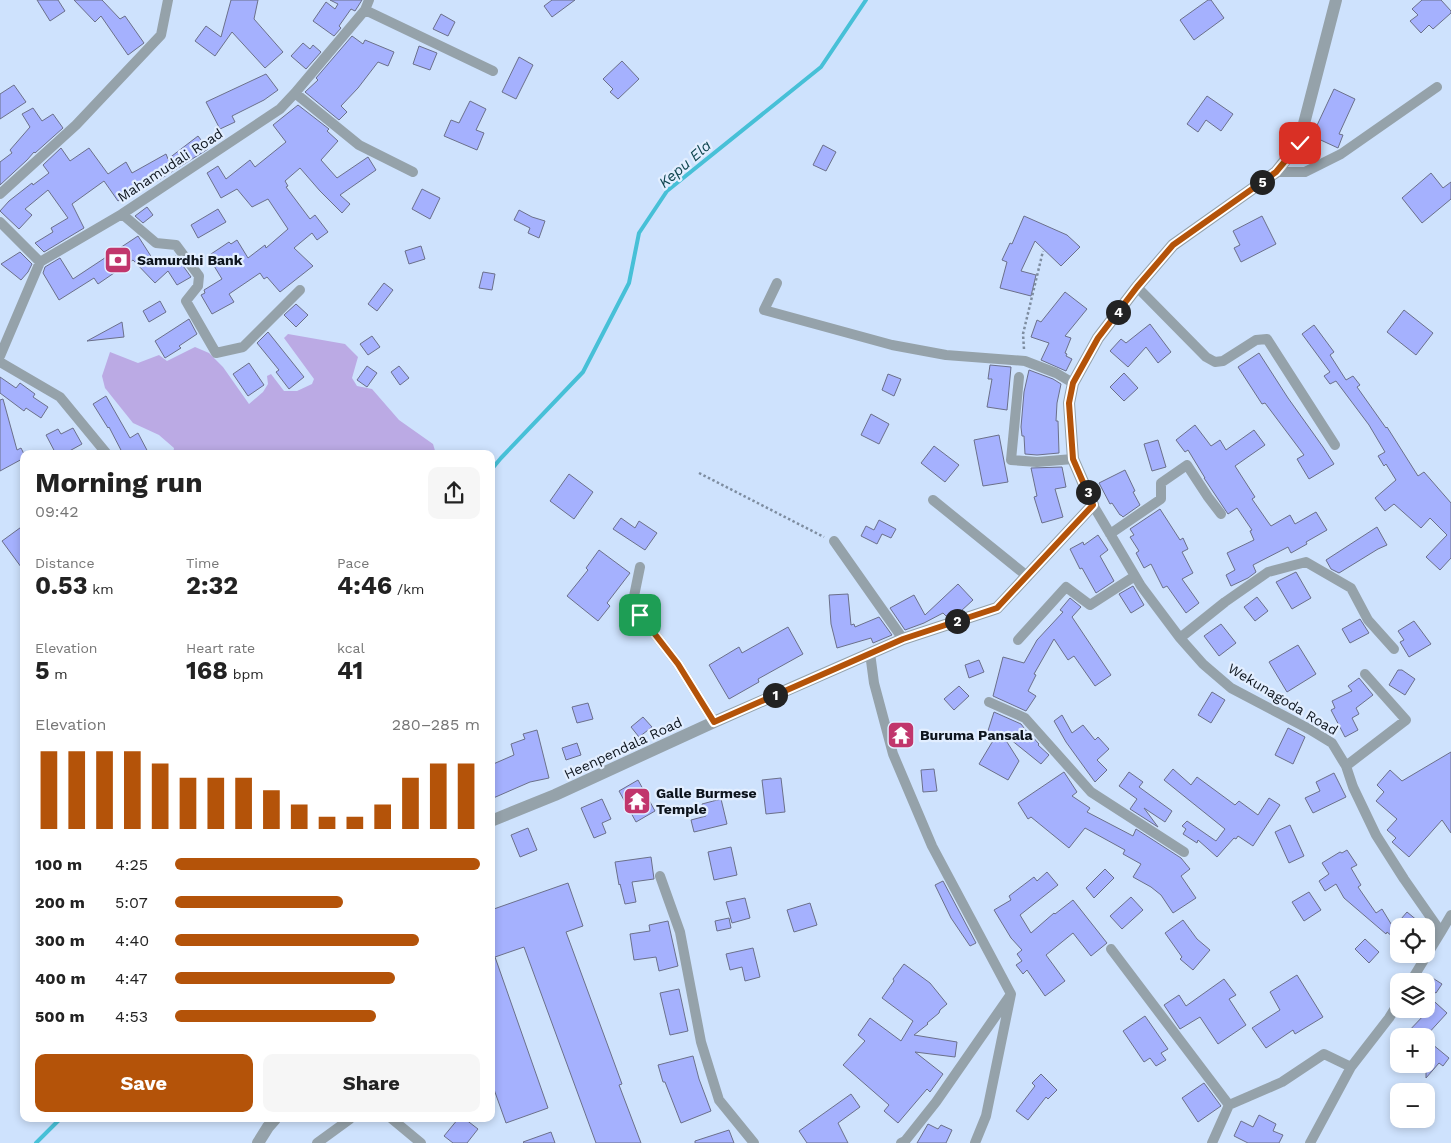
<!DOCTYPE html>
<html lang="en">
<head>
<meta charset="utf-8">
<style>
  :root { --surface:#fff; --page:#f6f6f6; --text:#222; --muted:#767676; --accent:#b45309 }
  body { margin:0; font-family:"Work Sans",sans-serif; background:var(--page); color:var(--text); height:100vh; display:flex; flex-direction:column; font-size:19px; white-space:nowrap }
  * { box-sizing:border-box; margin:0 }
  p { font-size:16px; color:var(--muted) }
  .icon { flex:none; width:28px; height:28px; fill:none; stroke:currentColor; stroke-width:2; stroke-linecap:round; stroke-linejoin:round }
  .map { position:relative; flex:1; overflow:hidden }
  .side { position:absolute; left:20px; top:450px; width:475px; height:672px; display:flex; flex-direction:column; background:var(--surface); border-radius:10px; box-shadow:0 2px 8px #0003 }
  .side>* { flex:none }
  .fabs { position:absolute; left:1390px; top:918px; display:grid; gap:10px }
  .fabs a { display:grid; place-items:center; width:45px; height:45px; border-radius:10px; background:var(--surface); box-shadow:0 2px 8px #0003; font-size:25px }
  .pin { position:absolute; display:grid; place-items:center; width:42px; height:42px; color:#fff; margin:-21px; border-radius:10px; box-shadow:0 2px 8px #0006 }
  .km { position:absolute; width:25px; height:25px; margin:-12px; border-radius:50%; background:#222; color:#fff; font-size:14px; line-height:25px; text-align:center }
  .round { display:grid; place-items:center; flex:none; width:52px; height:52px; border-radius:10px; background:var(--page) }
  .summary { display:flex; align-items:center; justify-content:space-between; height:85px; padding:0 15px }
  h1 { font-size:28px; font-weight:700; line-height:38px }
  .stats { display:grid; grid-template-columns:repeat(3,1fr); gap:8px; height:85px; padding:5px 15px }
  .stats div { display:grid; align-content:center }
  .stats b { font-size:25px; font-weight:700 }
  .stats small { font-size:14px; font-weight:400 }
  .stats p { font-size:14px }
  .chart { height:140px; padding:10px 15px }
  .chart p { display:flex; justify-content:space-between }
  .chart svg { width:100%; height:90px; margin-top:5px; stroke:var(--accent); stroke-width:6 }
  .primary-button { display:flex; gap:10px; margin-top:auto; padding:10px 15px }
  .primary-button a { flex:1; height:58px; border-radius:10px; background:var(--accent); color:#fff; font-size:20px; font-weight:700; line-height:58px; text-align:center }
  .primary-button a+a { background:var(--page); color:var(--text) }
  ul { padding:0 15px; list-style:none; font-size:16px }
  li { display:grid; grid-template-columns:80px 60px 1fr; align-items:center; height:38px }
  li i { height:12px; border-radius:6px; background:var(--accent) }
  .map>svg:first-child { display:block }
</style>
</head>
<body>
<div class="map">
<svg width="1451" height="1143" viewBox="0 0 1451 1143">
  <rect width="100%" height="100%" fill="#cee2fd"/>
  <!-- green -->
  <path fill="#bbaae4" d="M288,334L345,344L358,357L352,378L357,386L372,389L399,420L433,444L436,454H173L174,448L159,435L133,423L105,388L102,376L110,352L138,363L159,355L167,361L195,347L209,353L223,367L249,404L263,392L268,384L267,376L271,374L284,391H297L312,384L314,379L284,338Z"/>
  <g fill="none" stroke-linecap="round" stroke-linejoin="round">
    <!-- stream -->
    <path stroke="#47c0d7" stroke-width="4" d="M491,470L501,458L583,372L629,283L639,233L667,191L821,67L866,0
      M36,1143L60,1119"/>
  </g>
  <!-- building -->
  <path fill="#a5b1fe" stroke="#6b708a" d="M37,0H58L65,11L50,21Z
    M74,0H102L120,19L125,16L144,43L128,55L101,16L95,22Z
    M231,0H258L254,19L283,52L265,68L232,32L215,56L195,41L206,26L221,37Z
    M330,0H362L355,11L351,9L339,26L341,28L334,36L313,21L326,2L335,9L338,4Z
    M552,0H575L552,17L544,6Z
    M1208,0H1211L1224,18L1194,40L1180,20Z
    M1422,0H1441L1451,11V13L1433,29L1429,25L1421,33L1410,21L1418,15L1412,9Z
    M441,14L455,22L448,36L433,29Z
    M352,36L363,44L365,40L394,52L388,66L378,62L358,88L341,106L347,112L339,120L305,92L318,80L316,78Z
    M303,43L310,49L313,45L321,52L306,69L291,56Z
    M419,46L437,53L430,70L413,64Z
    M519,57L533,65L516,99L502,92Z
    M622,61L639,79L618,99L610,92L613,89L603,79Z
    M266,74L278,90L264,100L232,116L235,122L220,129L206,102Z
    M14,85L26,102L0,119V94Z
    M1334,89L1355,99L1339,134L1343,135L1338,148L1312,136Z
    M1207,96L1233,114L1221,131L1206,120L1198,132L1187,124Z
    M470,101L486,109L476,130L484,133L477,150L444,136L451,120L459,123Z
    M298,105L329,129L327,131L338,141L321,160L337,178L368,157L376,170L340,195L350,204L342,213L320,191L300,168L285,181L288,186L286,187L310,219L315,215L328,232L317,240L312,233L294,248L313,266L280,292L267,277L264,279L260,273L229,294L234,302L212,314L201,295L205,293L204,290L222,279L208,256L229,242L231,244L237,240L248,258L265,245L266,248L288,229L268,199L252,207L237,189L221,198L207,173L218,166L226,179L250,160L255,167L286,142L273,125Z
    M33,108L42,121L53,114L63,128L35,153L34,152L27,160L0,185V162L12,153L10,150L30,127L22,114Z
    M198,136L208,149L157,181L155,177L118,201L104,181L72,204L84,228L44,252L35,243L53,232L51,228L68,218L48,190L25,209L32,215L19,229L0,211L9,201L32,183L33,185L49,173L43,165L61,148L70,161L89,148L108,174L126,162L132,173L166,154L168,159Z
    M823,145L836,152L826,171L813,165Z
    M1431,173L1443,188L1451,182V199L1422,223L1402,198Z
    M422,189L440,198L430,219L412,209Z
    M147,207L153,215L143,223L135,216Z
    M218,209L226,222L198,238L191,225Z
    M519,210L532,217L545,221L539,238L528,233L530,228L514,220Z
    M1024,216L1067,235L1080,247L1061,266L1035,241L1021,271L1036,275L1031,296L1000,288L1007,262L1002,260L1010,243L1012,244Z
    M1262,216L1276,244L1241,262L1234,248L1240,245L1233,231Z
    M138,236L154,261L156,259L161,264L176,256L191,277L177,285L168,271L155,283L133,260L98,284L94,278L59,300L43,273L45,267L60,258L73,279Z
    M421,246L425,259L409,264L405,251Z
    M20,252L32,264L28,272L21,280L1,264Z
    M483,272L495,274L492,290L479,288Z
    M384,283L393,290L377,311L368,304Z
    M1065,292L1087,309L1065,336L1071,338L1065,353L1067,354L1066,356L1072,359L1066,371L1041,360L1049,343L1031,337L1037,320L1041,322Z
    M160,301L166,312L149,322L143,311Z
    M296,304L308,315L296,327L284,315Z
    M1404,310L1433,333L1416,355L1387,332Z
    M189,319L197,334L179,346L181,348L165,358L155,341Z
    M122,322L124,337L87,341Z
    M1150,324L1171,352L1158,363L1146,347L1128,367L1110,351L1121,339L1126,343Z
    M1314,325L1334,352L1330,355L1346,380L1353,376L1360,385L1357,387L1386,428L1387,427L1418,476L1424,472L1451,503V558L1440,570L1426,557L1447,535L1430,518L1421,528L1394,504L1385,511L1375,498L1396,480L1386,464L1384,466L1378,456L1385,452L1369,425L1336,381L1330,384L1324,376L1330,372L1302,334Z
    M268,332L304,377L289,389L276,372L279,370L257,343Z
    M372,336L380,347L368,355L360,344Z
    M1259,353L1288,398L1323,447L1334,464L1309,479L1297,459L1304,455L1265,403L1262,404L1238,367Z
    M249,363L264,385L248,396L233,374Z
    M990,365L1011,367L1007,410L987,407L992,379H988Z
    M367,366L377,373L367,387L357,380Z
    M399,366L409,378L400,385L391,372Z
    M1029,370L1053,379L1061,384L1057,403L1056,421H1058L1059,453L1037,455L1025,454L1024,436H1022L1021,427L1024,392Z
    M1124,373L1138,388L1124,401L1110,387Z
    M888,374L901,379L894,396L882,390Z
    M0,377L16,388L20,383L35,394L33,397L48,407L41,418L26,408L24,411L0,393Z
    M106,396L130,438L138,433L149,454H123L109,427L108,428L93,404Z
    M3,399L17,450L21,448L24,454V458L0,471V400Z
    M871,414L889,424L879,444L861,435Z
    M1195,425L1211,446L1220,440L1226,450L1254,430L1265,445L1235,466L1255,497L1252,499L1268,522L1271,526L1290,515L1295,524L1316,512L1327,530L1306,542L1307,544L1291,553L1288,547L1253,565L1256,572L1248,578L1231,586L1226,575L1235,570L1227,553L1254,540L1250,531L1252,530L1237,508L1228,514L1204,478H1205L1188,450L1185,452L1176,440Z
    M73,428L82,444L64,454H56L46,435L58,429L61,434Z
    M999,435L1008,482L983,486L974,440Z
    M1158,440L1166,467L1152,471L1144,444Z
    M934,446L959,465L945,482L921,463Z
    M1062,467L1066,487L1055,489L1063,517L1042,523L1034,497L1037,496L1031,468Z
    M1125,470L1135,491L1133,492L1140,505L1123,517L1121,515H1120L1112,503L1110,504L1099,483Z
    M569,474L593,492L574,519L550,501Z
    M1160,509L1180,540L1183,538L1188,549L1182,552L1193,573L1182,579L1199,603L1186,613L1167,586L1163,588L1151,564L1144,568L1136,553L1139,551L1130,537L1134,535L1130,529Z
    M621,518L635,528L639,521L657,533L645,550L613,529Z
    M879,520L896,529L891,538L882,534L877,544L861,536L866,526L874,530Z
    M24,525V571L2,541Z
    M1377,527L1387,545L1378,549L1339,573L1331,569L1326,560Z
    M1098,535L1108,550L1100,556L1114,581L1096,593L1082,568L1080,569L1070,549L1083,542L1084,545Z
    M599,550L630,573L607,603L610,606L598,621L567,596L588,570L586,568Z
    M1296,572L1311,598L1292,609L1276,582Z
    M958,584L973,600L961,611L946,616L943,613L924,623L905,630L890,608L914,595L925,615Z
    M1133,586L1144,605L1131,613L1119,594Z
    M848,594L851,625L854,624L855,627L879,617L892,635L873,643L871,638L837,648L831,624L829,595Z
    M1257,597L1268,611L1255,621L1244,607Z
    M1070,598L1081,607L1072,617L1111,675L1095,686L1074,656L1068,660L1054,639L1034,674L1036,675L1028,691L1036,696L1026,711L993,696L1003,657L1024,663L1037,640L1063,612L1060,610Z
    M1360,619L1369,633L1350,643L1342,629Z
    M1414,621L1431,644L1409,657L1400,642L1404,640L1398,631Z
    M1221,624L1236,643L1219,656L1204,636Z
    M788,627L803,654L758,679L759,682L729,699L709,665L739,647L742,653Z
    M1298,645L1316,674L1287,692L1269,662Z
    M979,660L984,672L969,678L965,665Z
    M1398,670H1402L1415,679L1405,695L1389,685Z
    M1359,678L1373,695L1356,708L1359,714L1352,718L1358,730L1345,737L1331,710L1335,708L1332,701L1352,691L1348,686Z
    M959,686L969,696L954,710L944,699Z
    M1212,692L1225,700L1211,723L1198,715Z
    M588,703L593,719L577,723L572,707Z
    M994,712L1021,724L1024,728V729L1029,733L1039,744L1038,745L1049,755L1041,764L1000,731L1019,761L1008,780L979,764L994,739L986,737Z
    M1062,715L1072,733L1083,725L1095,740L1098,737L1109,749L1097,760L1107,770L1095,782L1066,742L1054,721Z
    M643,717L652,727L639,737L631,727Z
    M1288,728L1305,737L1293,764L1275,755Z
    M537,730L549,778L530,782L491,799V765L514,755L511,744L525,739L523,734Z
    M577,743L581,755L566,760L562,748Z
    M1451,752V833L1442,820L1409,857L1392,842L1396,838L1387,830L1397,819L1376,801L1384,792L1377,785L1390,770L1402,781Z
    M934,769L937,791L923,792L921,770Z
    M1173,769L1191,785L1197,777L1235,805L1239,801L1258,815L1269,798L1280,805L1253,846L1238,836L1236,839L1234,838L1217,857L1198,840L1197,843L1183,834L1186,829L1182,826L1187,821L1216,841L1225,829L1164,780Z
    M1064,772L1077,792L1072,796L1090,808L1087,812L1133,836L1136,829L1181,858L1190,869L1181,876L1196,898L1173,913L1161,895L1151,887L1133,877L1141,864L1123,854L1125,850L1085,828L1069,848L1031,817L1028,819L1018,803Z
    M1129,772L1143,782L1139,787L1172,811L1165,822L1144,808L1158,827L1130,809L1137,799L1119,786Z
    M1334,773L1346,797L1313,813L1305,798L1320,791L1316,782Z
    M781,778L785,812L766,814L762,780Z
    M638,780L655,811L636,822L619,791Z
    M602,799L611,819L602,823L606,833L594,838L581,808Z
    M721,799L727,824L694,832L691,820L706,816L702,804Z
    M1290,825L1304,856L1289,863L1275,832Z
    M528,828L537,850L520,857L511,835Z
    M731,847L737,875L714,880L708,852Z
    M1347,850L1357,865L1351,868L1361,885L1358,887L1376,913L1382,909L1399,937V942L1387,932L1386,934L1344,898L1336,884L1325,891L1319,881L1329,874L1322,863L1340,852L1342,853Z
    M651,857L654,879L632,882L636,902L625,904L620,884L619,885L615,862Z
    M1105,869L1114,878L1094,898L1086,888Z
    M1047,872L1058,885L1020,915L1031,933L1054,913L1055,914L1073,900L1107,943L1091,956L1073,933L1046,955L1065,981L1045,996L1027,970L1023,974L1016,965L1022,961L1017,954L1022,950L1011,938L994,910L1011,900L1009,896L1034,877L1037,881Z
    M943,881L976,943L970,946L951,918L935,885Z
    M568,883L583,926L566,932L622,1084L619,1085L641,1143H596L524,947L495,957L548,1108L506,1123L491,1081V910Z
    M1309,892L1321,910L1304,921L1292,902Z
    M1131,897L1143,910L1122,929L1110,916Z
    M745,898L750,918L732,923L726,902Z
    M810,903L817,925L794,932L787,910Z
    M1407,912L1424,926H1395Z
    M729,918L731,928L717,931L715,921Z
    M1183,920L1197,939L1210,950L1193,970L1180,959L1182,957L1165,933Z
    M668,921L678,966L659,971L656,957L634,960L630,934L650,931L649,925Z
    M1365,939L1379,952L1369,963L1355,949Z
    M753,948L760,977L745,981L742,967L730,970L726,954Z
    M904,964L930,983L947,1004L940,1010L939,1013L927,1023L928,1024L914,1035L957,1042L955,1057L915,1052L943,1074L930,1092L927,1089L898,1123L884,1111L889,1105L843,1065L865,1041L858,1035L870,1018L901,1041L913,1021L882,998L894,981L893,979Z
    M1297,975L1323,1017L1295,1034L1293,1030L1266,1048L1252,1028L1280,1010L1270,992Z
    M1431,977L1442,984L1436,993L1426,987V983Z
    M1224,979L1236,995L1229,999L1246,1025L1218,1044L1200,1017L1180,1029L1164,1005L1179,995L1186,1006Z
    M679,989L688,1031L670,1035L660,993Z
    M1426,994L1447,1013L1426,1036H1404L1427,1012Z
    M1145,1016L1168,1049L1161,1053L1166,1060L1156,1066L1150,1058L1144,1062L1123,1031Z
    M1426,1039L1449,1058L1443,1066L1439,1063L1426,1078Z
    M693,1056L699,1079L711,1111L681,1123L665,1082H663L658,1065Z
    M1041,1074L1057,1090L1048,1099L1046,1097L1028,1120L1016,1111L1035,1086L1032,1083Z
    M1204,1083L1221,1106L1198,1122L1182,1098Z
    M851,1094L860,1107L838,1123L848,1143H807L799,1131Z
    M1259,1115L1276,1124L1273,1131L1283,1135L1279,1143H1248L1234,1136L1241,1121L1253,1127Z
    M458,1119H465L478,1129L467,1143H453L444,1136Z
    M928,1124L938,1129L941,1125L952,1130L946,1143H917Z
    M729,1130L734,1143H695V1141Z
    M551,1132L555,1143H524L523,1142Z"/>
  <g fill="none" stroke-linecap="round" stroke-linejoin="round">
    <!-- path -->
    <path stroke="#7e8da0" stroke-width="2.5" stroke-dasharray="2.5 2.5" stroke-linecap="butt" d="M1024,349L1023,334L1043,251
      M699,473L824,537"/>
    <!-- minor -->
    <path stroke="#95a2aa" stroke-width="10" d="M365,10L493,71
      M295,93L359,145L413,172
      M1276,172H1305L1341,154L1437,87
      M0,194L76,125L161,35L168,0
      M122,214L156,243L176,245L199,276L198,286L186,301L216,353L243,347L300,290
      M0,222L40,262
      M777,283L764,310L892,345L946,355L1025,361L1056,373L1073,383
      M1137,287L1206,357L1215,362L1223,361L1256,340L1267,339L1335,445
      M0,356L40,262L122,214L280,109L295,93L365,10L369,0
      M0,362L60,397L107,454
      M1019,377L1011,460L1037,462L1073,459
      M933,500L1027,576
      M1093,505L1141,586L1180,638L1203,664L1231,688L1309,729L1332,743L1346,766L1353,787L1376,835L1404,879L1441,932L1411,981
      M1110,534L1161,499V483L1187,465L1208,497L1221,514
      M834,541L903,639
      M640,567L633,601L640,615L678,664L714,722
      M1180,638L1225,602L1268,572L1306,562L1351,588L1368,620L1394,649
      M1018,640L1066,587L1090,605L1135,576
      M870,653L874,683L893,754L932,846L1011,994
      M989,702L1025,718L1091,792L1184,852
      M1346,766L1406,720L1365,674
      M660,876L680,932L701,1042L719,1100L754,1143
      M1441,932L1451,915
      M1111,949L1229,1105
      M392,1119L421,1143
      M317,1143L350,1119
      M901,1143L905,1141L936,1102L1011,994L986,1116L975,1143
      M1212,1143L1229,1105L1282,1082L1324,1054L1351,1067
      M1310,1143L1351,1067L1389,1018L1399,1002"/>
    <!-- tertiary -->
    <path stroke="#95a2aa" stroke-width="12" d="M491,821L555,795L714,722L903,639L997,608L1093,505L1073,459L1069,403L1073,383L1098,338L1137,287L1173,245L1276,172L1299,143L1336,0
      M258,1143L268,1127L275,1119"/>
  </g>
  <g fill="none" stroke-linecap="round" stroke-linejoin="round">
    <!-- route casing -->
    <g stroke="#fff" stroke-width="10">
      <path id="route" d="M640,615L678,664L714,722L903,639L997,608L1093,505L1073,459L1069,403L1073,383L1098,338L1137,287L1173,245L1276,172L1300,143"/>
    </g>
    <!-- route -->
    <use href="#route" stroke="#b45309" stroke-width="6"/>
  </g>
  <!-- icons -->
  <defs>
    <g id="bank-square" transform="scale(1.4375)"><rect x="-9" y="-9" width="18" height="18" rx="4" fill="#c1366c" stroke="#e2eeff"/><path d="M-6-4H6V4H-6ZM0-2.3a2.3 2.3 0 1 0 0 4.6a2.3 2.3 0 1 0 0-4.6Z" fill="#fff"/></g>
    <g id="temple-square" transform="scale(1.4375)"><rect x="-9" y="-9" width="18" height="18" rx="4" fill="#c1366c" stroke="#e2eeff"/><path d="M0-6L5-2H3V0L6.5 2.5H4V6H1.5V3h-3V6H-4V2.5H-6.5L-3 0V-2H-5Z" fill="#fff"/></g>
  </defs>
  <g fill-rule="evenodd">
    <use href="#bank-square" x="118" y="260"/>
    <use href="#temple-square" x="901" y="735"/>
    <use href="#temple-square" x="637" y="801"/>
  </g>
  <g text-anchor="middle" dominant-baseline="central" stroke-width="4.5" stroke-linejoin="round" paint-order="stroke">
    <!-- street labels -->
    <g font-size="14" fill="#0d141d" stroke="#e2eeff">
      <text transform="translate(170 165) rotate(-33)">Mahamudali Road</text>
      <text transform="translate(1283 699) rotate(31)">Wekunagoda Road</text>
      <text transform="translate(623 748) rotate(-25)">Heenpendala Road</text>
    </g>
    <!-- poi labels -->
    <g font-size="14" font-weight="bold" fill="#0d141d" stroke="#e2eeff" text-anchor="start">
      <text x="137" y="260">Samurdhi Bank</text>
      <text x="920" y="735">Buruma Pansala</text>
      <text x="656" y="793">Galle Burmese<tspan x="656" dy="16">Temple</tspan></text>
    </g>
    <!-- water labels -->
    <g font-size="15" font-style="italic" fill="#0f454f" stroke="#e2eeff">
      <text transform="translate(685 164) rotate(-41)">Kepu Ela</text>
    </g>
  </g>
</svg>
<div class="fabs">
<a><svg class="icon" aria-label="locate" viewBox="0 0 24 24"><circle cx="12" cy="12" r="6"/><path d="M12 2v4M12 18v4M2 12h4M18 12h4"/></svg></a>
<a><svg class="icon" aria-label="layers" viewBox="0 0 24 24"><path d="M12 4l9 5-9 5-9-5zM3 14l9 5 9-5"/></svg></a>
<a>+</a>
<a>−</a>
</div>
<div class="pin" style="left:640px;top:615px;background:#1e9e55"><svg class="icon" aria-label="arrive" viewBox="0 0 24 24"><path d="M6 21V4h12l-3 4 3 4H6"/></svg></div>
<div class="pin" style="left:1300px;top:143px;background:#d93025"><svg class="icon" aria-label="check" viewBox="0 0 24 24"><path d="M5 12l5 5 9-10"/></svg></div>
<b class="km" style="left:775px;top:695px">1</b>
<b class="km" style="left:957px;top:621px">2</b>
<b class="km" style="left:1088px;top:492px">3</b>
<b class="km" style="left:1118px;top:312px">4</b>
<b class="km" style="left:1262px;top:182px">5</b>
<section class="side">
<div class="summary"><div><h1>Morning run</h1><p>09:42</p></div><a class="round"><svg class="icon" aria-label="share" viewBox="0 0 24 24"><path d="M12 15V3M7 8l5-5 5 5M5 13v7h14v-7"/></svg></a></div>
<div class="stats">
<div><p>Distance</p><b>0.53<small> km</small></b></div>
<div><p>Time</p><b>2:32</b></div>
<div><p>Pace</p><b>4:46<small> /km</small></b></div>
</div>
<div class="stats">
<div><p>Elevation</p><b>5<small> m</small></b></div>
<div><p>Heart rate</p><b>168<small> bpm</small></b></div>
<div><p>kcal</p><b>41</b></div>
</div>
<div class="chart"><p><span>Elevation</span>280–285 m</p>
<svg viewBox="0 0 160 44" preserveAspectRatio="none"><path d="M5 44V6M15 44V6M25 44V6M35 44V6M45 44V12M55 44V19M65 44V19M75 44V19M85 44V25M95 44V32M105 44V38M115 44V38M125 44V32M135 44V19M145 44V12M155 44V12"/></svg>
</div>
<ul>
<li><b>100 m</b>4:25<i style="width:100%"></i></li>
<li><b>200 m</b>5:07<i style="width:55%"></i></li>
<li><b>300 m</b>4:40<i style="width:80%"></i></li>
<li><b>400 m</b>4:47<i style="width:72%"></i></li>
<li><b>500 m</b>4:53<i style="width:66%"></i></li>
</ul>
<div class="primary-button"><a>Save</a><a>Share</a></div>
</section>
</div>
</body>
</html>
